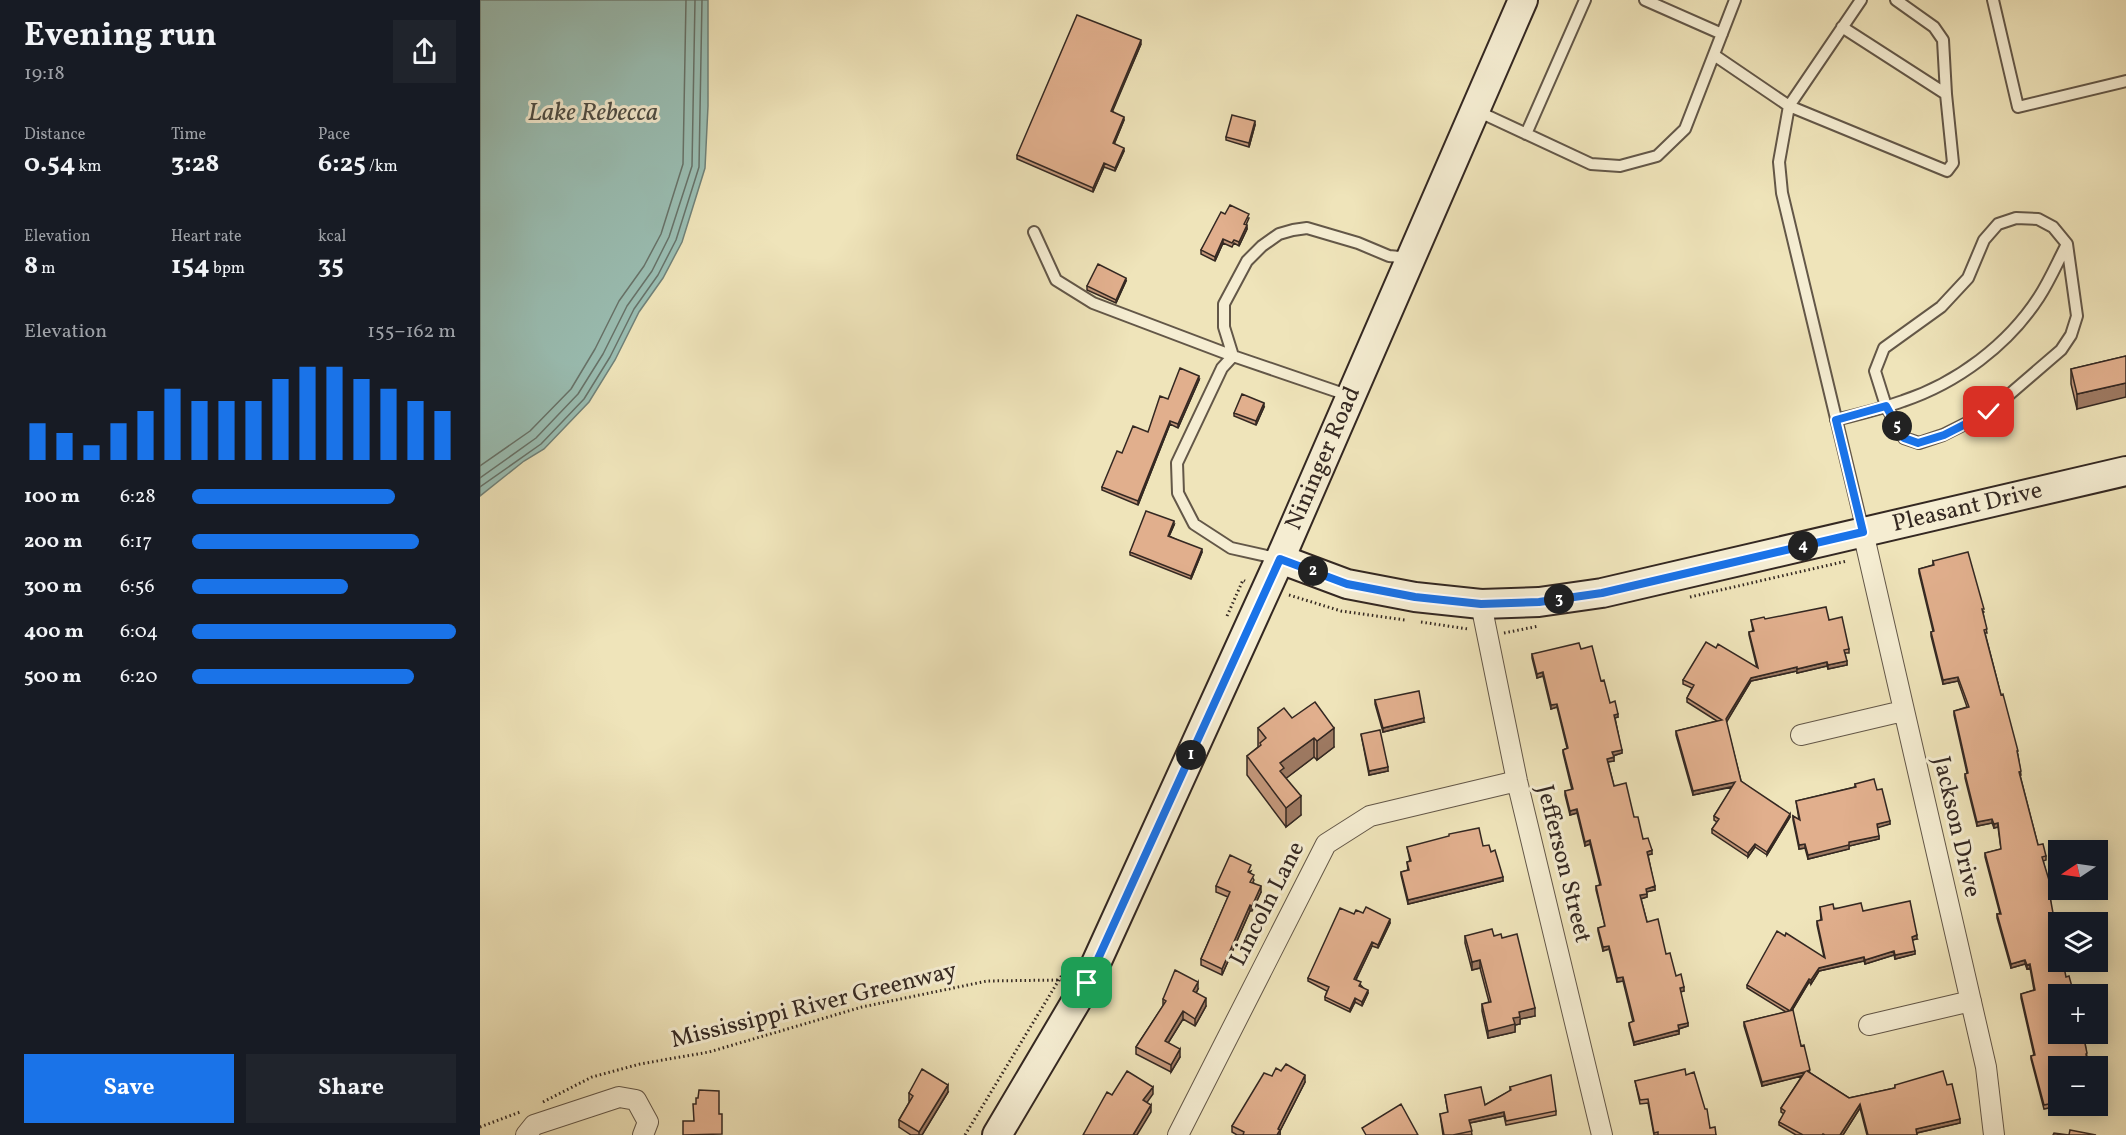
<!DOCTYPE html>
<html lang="en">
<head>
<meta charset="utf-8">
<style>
  :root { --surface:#171b24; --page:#20242c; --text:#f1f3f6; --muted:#9ea1a6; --accent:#1a73e8 }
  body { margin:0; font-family:Vollkorn,serif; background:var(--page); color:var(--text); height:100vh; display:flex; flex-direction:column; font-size:22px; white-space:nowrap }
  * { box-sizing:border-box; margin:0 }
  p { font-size:20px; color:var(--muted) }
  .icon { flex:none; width:33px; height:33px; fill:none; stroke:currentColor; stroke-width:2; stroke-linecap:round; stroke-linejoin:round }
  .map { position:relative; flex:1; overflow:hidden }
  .panel { display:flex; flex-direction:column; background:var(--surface); width:480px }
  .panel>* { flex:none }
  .needle { width:39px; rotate:257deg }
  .controls { position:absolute; left:1568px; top:840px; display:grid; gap:12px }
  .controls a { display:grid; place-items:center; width:60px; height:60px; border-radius:0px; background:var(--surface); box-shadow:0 3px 15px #0003; font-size:30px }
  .pin { position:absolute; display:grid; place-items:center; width:51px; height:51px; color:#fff; margin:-26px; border-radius:12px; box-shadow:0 3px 9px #0006 }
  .km { position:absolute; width:30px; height:30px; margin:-15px; border-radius:50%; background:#222; color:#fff; font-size:16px; line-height:30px; text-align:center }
  .round { display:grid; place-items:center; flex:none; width:63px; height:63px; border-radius:0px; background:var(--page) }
  .summary { display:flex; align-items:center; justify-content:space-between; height:102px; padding:0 24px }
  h1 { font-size:33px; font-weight:700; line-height:45px }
  .stats { display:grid; grid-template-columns:repeat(3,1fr); gap:9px; height:102px; padding:6px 24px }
  .stats div { display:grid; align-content:center }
  .stats b { font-size:26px; font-weight:700 }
  .stats small { font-size:16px; font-weight:400 }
  .stats p { font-size:16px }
  .chart { height:168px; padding:12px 24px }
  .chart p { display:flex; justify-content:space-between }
  .chart svg { width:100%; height:108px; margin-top:6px; stroke:var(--accent); stroke-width:6 }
  .cta { display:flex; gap:12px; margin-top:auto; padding:12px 24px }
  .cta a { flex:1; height:69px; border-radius:0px; background:var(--accent); color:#fff; font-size:24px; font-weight:700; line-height:69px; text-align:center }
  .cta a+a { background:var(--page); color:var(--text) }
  ul { padding:0 24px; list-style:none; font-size:20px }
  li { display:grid; grid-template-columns:96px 72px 1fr; align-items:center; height:45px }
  li i { height:15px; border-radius:8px; background:var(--accent) }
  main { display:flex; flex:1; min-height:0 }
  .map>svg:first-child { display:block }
</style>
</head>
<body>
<main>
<section class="panel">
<div class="summary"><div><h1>Evening run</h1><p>19:18</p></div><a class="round"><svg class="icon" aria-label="share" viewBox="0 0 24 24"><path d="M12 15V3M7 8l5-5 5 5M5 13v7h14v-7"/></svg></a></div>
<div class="stats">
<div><p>Distance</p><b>0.54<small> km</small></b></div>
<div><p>Time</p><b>3:28</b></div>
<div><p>Pace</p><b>6:25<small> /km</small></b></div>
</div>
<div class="stats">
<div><p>Elevation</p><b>8<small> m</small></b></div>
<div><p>Heart rate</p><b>154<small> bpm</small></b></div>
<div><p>kcal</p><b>35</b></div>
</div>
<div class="chart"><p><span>Elevation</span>155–162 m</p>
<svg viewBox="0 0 160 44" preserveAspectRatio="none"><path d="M5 44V29M15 44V33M25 44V38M35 44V29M45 44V24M55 44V15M65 44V20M75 44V20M85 44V20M95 44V11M105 44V6M115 44V6M125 44V11M135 44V15M145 44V20M155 44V24"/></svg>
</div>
<ul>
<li><b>100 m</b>6:28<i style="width:77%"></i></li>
<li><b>200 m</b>6:17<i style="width:86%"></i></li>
<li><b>300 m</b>6:56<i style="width:59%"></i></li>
<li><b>400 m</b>6:04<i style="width:100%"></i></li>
<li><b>500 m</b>6:20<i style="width:84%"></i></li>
</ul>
<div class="cta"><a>Save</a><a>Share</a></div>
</section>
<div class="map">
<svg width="1646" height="1135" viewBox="0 0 1646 1135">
  <rect width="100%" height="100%" fill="#efe4ba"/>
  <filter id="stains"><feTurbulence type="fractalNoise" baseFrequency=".00333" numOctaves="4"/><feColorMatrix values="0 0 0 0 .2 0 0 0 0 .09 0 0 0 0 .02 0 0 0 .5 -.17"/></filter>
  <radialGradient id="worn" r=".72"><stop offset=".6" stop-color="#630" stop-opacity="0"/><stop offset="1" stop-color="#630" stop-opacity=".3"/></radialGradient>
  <!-- water -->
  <path fill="#9abeb3" stroke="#718279" stroke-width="1.5" d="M0,0H228V106L225,168L202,242L183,278L159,312L135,360L109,402L64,449L44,461L0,496Z"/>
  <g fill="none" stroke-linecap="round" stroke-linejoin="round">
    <!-- shore -->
    <path stroke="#67736a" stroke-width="1.5" d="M0,466L50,431L91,389L115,349L139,301L164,266L181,234L203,164L206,0
      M0,478L56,438L98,394L123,354L147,306L172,271L189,237L212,166L215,0
      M0,487L61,444L104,399L130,357L154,309L178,275L196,240L219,167L222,0"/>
    <!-- lane casing -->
    <g stroke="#635748" stroke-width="14">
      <path id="lane" d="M1165,0L1242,34
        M1381,0L1309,106L1299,162L1302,193L1383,531
        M1416,0L1454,27L1463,40L1466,94
        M1513,0L1538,107L1646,81
        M1234,55L1309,106L1467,171L1473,163L1466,94L1362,27
        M995,110L1111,164L1140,166L1177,156L1205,129L1255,0
        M1046,134L1105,0
        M1536,218L1558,219L1573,227L1587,244L1597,316L1591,335L1581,350L1509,412L1463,435L1439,443L1424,438L1406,406L1395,371L1404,348L1461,307L1488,278L1504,240L1518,224Z
        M554,232L576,280L613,303L753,356
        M753,356L744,327V304L767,261L782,246L799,234L813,230L827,228L878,243L909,256L930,258
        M1356,420C1379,414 1401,409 1423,401C1477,383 1528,345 1559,297C1570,280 1578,261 1587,244
        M800,559L751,548L714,524L698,493L697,463L742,368L753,356L870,396"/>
    </g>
    <!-- street casing -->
    <g stroke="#635748" stroke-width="22">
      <path id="street" d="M1383,532L1506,1067L1514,1135
        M1001,604L1037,781L1122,1135
        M1321,735L1423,711
        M1389,1025L1491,1001
        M46,1135L54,1125L139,1097L156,1100L168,1122L163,1135
        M698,1135L846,844L890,816L1037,781"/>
    </g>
    <!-- secondary casing -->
    <g stroke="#342822" stroke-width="32">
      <g id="secondary">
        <path id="s1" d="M800,559L867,584L935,597L1001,604L1059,602L1122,593L1646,471"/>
        <path id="s2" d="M517,1135L607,983L800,559L1043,0"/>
      </g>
    </g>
    <!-- path -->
    <path stroke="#342822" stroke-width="3" stroke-dasharray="1.5 3" stroke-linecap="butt" d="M809,595L861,611L925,620
      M1210,597L1367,561
      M747,616L763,580L765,581
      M941,622L988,629
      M1024,633L1059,626
      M63,1102L112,1077L160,1064L229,1052L382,1007L507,981L581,980
      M0,1127L40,1112
      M485,1135L591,960"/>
    <!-- lane -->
    <use href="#lane" stroke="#f5edd2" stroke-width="10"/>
    <!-- street -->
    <use href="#street" stroke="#f5edd2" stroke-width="20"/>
    <!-- secondary -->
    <use href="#secondary" stroke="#f5edd2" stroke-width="28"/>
  </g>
  <!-- wall -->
  <path fill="#c29679" stroke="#342822" stroke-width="1.5" d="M661,44L632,111L644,120L634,144L644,151L635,171L624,167L613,192L537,159V155Z
    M775,125L769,147L746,140V137Z
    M745,214L769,218L766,225L767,229L759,246L754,243L752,247L743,243L735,261L721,254V250Z
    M646,281L636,303L607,290V286Z
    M1646,356L1597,409L1591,384V369Z
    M719,380L698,428L690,424L658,505L622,490V487L642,453L668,432L688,399Z
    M784,407L776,425L754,416V413Z
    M694,525L689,536L722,552L711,579L650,555V552Z
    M1453,561L1504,612L1503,613L1507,633H1505L1521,695L1538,755L1541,775H1540L1558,845L1566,856V860L1563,861L1572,894L1570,895L1578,994L1606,1034V1036H1604L1607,1057L1578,1066V1106H1598L1579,1110L1578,1106L1564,1109L1551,1059V1056L1554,1055L1541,998V994L1554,990L1550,968L1547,969L1545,964L1531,968L1517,918V914H1520L1505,857V853L1521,849L1518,827L1514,828L1512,823L1497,826L1485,778V774L1487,773L1474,715V711L1487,707L1478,681L1463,684L1451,636V632L1453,631L1439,573V569L1453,565Z
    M1285,619L1349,620L1369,649V653H1365L1367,665L1348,669L1347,666L1317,673V671L1271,681L1246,722L1261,781L1310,817L1287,855L1275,847L1268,857L1232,833V829L1237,822L1234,820V816L1253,787L1213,795L1196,735V731L1237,721L1207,702V698L1212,688L1203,684V680L1277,668L1269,635V632L1273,631L1271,620Z
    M1101,649L1121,681L1130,703L1138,717L1135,718L1142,753L1133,756L1134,761L1128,762L1134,786L1154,817L1163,839L1172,854L1168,855L1175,890L1166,892L1167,897L1161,899L1167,922L1186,954L1196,976L1204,991L1200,992L1208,1026L1199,1029V1034L1154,1045L1149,1026V1023L1153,1022L1143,981L1137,982L1129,949L1123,951L1118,931V928L1125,926L1116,890V886L1120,885L1110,844L1105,846L1097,813L1090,815L1085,795V791L1092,790L1083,753V750L1087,748L1077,707L1071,709L1063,676L1057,678L1052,658V654Z
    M895,700L944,722L903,732L895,704Z
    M812,718L854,747L837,760L834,757L806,778L821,815L806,827L767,775V756L778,747V728Z
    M881,734L908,771L889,775Z
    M1375,784L1397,790L1410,824L1397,827L1399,839L1369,846V849L1328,859L1325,848L1319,849L1313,820V816L1319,820L1316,801L1375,787Z
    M1003,846L1011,852L1023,881L928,904L921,875V872L928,870L927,862L930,861L927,847Z
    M771,871L770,873L774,880L773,882L781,892L772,911H770L742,975L721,965V959L748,897L736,892V886Z
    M1340,907L1383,911L1437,939L1432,940L1435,954L1415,959L1414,955L1385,964L1384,961L1339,971L1331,984L1329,982L1312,1010L1321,1046L1330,1073L1369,1098L1415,1088V1085H1467L1480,1123L1437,1133V1135H1387L1380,1108L1363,1135H1316L1299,1125V1122L1304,1114L1301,1112V1108L1322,1076L1282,1086L1264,1026V1022L1306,1012L1267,988V985L1344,957L1337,925V921L1341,920Z
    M883,913L910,923L898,948L892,946L876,980L888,993L882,1006L875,1002L870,1012L845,1000V997L847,991L828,981V978L874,914Z
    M985,936H1014L1022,938L1055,1016L1040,1019V1024L1035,1025V1032L1008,1038L1002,1011V1004L1009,1002L1000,968L992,970L985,943Z
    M718,989L716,993L726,1006L715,1026L703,1019L688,1043L700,1057L691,1072L656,1054V1047L683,1006V999Z
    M1206,1075L1230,1128L1236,1135H1174L1168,1103L1160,1104L1155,1081Z
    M792,1076L825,1082L800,1131V1135H757L752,1132V1126Z
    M1030,1087L1076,1111V1115L1026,1125L1024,1116L990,1123L992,1135H963L960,1114L968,1113L965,1095L1005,1105L1030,1091Z
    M468,1092L442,1135H431L419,1127V1120L430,1101H429V1093Z"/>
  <!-- shaded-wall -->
  <path fill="#9e7a63" stroke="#342822" stroke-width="1.5" d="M661,40V44L631,115V111Z
    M644,117V120L633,147V143Z
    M775,121V125L769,147V143Z
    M644,148V151L635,171V168Z
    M624,163V167L613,192V188Z
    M767,225V229L759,246V242Z
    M743,239V243L735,261V257Z
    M646,278V281L636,303V300Z
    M719,376V380L698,428V424Z
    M1646,383V397L1597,409V394Z
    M784,403V407L776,425V421Z
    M690,421V424L658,505V501Z
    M694,521V525L688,539V536Z
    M722,549V552L711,579V576Z
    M1367,661V665L1348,669V665Z
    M1347,662V666L1317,673V669Z
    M1317,667V671L1271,681L1246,723V719L1271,678Z
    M1063,672V676L1057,678V674Z
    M1478,677V681L1463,684V680Z
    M1077,704V707L1071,709V705Z
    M1138,714V717L1134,718V715Z
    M944,718V722L903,732V728Z
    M854,728V747L837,760V741Z
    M834,738V757L804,780L800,790V763Z
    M1142,750V753L1132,756V752Z
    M1134,757V761L1127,762V759Z
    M908,767V771L889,775V771Z
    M1255,782V786L1213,795V791Z
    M821,796V815L806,827V808Z
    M1097,809V813L1090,815V811Z
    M1310,814V817L1287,855V852Z
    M1512,819V823L1497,826V822Z
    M1410,821V824L1397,828V824Z
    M1518,823V827L1514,828V824Z
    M1399,836V839L1369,846V849L1328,859V855L1369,842Z
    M1110,840V844L1105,846V842Z
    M1275,844V847L1268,857V853Z
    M1325,844V848L1319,849V845Z
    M1172,850V854L1167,855V852Z
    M1023,877V881L928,904V900Z
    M781,886V892L772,911V906Z
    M1175,886V890L1166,892V889Z
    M1167,894V897L1160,899V895Z
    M770,905V911L742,975V969Z
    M910,919V923L898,948V945Z
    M1437,935V939L1432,940V937Z
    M892,942V946L874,983V979Z
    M1129,946V949L1123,951V947Z
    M1414,951V955L1385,964V960Z
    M1435,951V954L1415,959V955Z
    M1384,957V961L1339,971L1331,984V980L1339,968Z
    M1000,960V968L992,970V962Z
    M1545,960V964L1531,968V964Z
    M1550,964V968L1547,969V965Z
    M1143,977V981L1137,982V978Z
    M1329,979V982L1310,1014V1011Z
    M718,982V989L713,999V991Z
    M1204,987V991L1200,992V988Z
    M888,990V993L882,1006V1002Z
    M726,998V1006L715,1026V1019Z
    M875,998V1002L870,1012V1009Z
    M1055,1008V1016L1040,1019V1024L1035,1025V1032L1008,1038V1031L1033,1018L1039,1012Z
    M703,1011V1019L685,1048V1041Z
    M1208,1023V1026L1198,1029V1025Z
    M1199,1030V1034L1154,1045V1042Z
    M700,1049V1057L691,1072V1065Z
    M1325,1072V1075L1282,1086V1082Z
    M825,1075V1082L800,1131V1135H797L798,1129Z
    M468,1085V1092L442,1135H439V1132Z
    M673,1087V1094L663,1108V1100Z
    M1380,1104V1108L1363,1135H1360Z
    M671,1105V1112L657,1135H653Z
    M1579,1106H1598L1579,1110Z
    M1024,1112V1116L989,1123V1120Z
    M1480,1119V1123L1436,1133V1129Z"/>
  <!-- building -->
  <path fill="#e1af8d" stroke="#342822" stroke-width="1.5" d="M597,15L661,40L631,111L644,117L633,143L644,148L635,168L624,163L613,188L537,155Z
    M752,115L775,121L769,143L746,137Z
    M750,205L769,214L764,224L767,225L759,242L754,240L752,243L743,239L735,257L721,250L741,212L745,214Z
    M618,264L646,278L636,300L607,286Z
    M1646,356V383L1597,394L1591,369Z
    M700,368L719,376L698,424L690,421L658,501L622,487L637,451L642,453L653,426L668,432L680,396L688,399Z
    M762,394L784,403L776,421L754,413Z
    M666,511L694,521L688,536L722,549L711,576L650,552Z
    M1488,552L1504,609H1502L1507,629L1504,630L1521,695L1523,694L1538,751H1537L1541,771L1539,772L1558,845L1563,844L1566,856L1562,857L1572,890L1569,891L1573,913L1578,939V962H1583L1586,977L1589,976L1594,994H1578V1034H1603L1607,1053L1606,1054L1608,1066H1578V1102L1564,1105L1551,1056L1555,1055L1541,994L1555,990L1550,964L1547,965L1545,960L1531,964L1517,914H1521L1505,853L1521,849L1518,823L1514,824L1512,819L1497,822L1485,774L1488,773L1474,711L1489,707L1478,677L1463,680L1451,632L1454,631L1439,569L1454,565L1453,561Z
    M1346,607L1349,620L1362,617L1369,649L1364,650L1367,661L1348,665L1347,662L1317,669V667L1271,678L1246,719L1261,781L1310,814L1287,852L1275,844L1268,853L1232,829L1239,819L1234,816L1255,782L1213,791L1196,731L1242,720L1207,698L1214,685L1203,680L1226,642L1236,648L1238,644L1278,668L1269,632L1274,631L1271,620L1284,617L1285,619Z
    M1099,643L1101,649L1112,646L1121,681L1124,680L1130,703L1135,701L1138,714L1134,715L1142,750L1132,752L1134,757L1127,759L1134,786L1146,783L1154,817H1158L1163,839L1168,838L1172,850L1167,852L1175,886L1166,889L1167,894L1160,895L1167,922L1178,919L1186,954L1190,953L1196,976L1201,974L1204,987L1200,988L1208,1023L1198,1025L1199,1030L1154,1042L1149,1023L1154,1021L1143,977L1137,978L1129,946L1123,947L1118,928L1125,926L1116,886L1121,885L1110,840L1105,842L1097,809L1090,811L1085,791L1093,789L1083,750L1088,748L1077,704L1071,705L1063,672L1057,674L1052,654Z
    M939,691L944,718L903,728L895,700Z
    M835,702L854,728L837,741L834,738L800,763L804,768L800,771L821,796L806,808L767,756L781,745L780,743L786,738L778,728L804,708L812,718Z
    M900,730L908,767L889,771L881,734Z
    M1394,779L1397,790L1402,789L1410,821L1397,824L1399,836L1369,842V845L1328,855L1325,844L1319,845L1313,816L1320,820L1316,801L1376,787L1375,784Z
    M999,828L1003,846L1009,845L1011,852L1015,850L1023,877L928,900L921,872L929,870L927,862L931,861L927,847L969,836V834Z
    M750,855L771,865L768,872L774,875L770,882L781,886L772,906L770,905L742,969L721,959L750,892L736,886Z
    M1430,901L1437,935L1432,937L1435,951L1415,955L1414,951L1385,960L1384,957L1339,968L1331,980L1329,979L1310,1011L1267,985L1297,931L1305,936L1306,933L1345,958L1337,921L1342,920L1340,907L1353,904L1354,909L1381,903L1383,911Z
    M886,907L910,919L898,945L892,942L874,979L881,982L879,986L888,990L882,1002L875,998L870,1009L845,997L849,987L828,978L860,908L874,914L876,910L883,913Z
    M1012,929L1014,936L1021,934L1022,938L1037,934L1055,1008L1039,1012L1040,1017L1033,1018L1035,1024L1008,1031L1002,1004L1011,1002L1000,960L992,962L985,936Z
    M695,970L718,982L713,991L726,998L715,1019L703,1011L685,1041L700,1049L691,1065L656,1047L686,1001L683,999Z
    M1313,1010L1321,1046L1324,1045L1330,1070L1327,1071L1369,1098L1415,1088V1085L1463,1071L1467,1085L1472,1084L1480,1119L1436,1129L1437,1135H1388L1380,1104L1360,1135H1345L1343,1134L1342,1135H1323L1299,1122L1305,1111L1301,1108L1325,1072L1282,1082L1264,1022Z
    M806,1064L825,1075L798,1129L800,1130L797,1135H763L764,1132L752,1126L784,1073L792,1076L796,1068L801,1071Z
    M442,1069L468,1085L439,1132L419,1120L433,1096L429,1093Z
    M1205,1069L1206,1075L1214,1072L1225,1109H1227L1230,1128L1235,1127L1236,1135H1178V1132L1174,1133L1168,1099L1160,1100L1155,1081Z
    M647,1071L673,1087L663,1100L671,1105L653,1135H603L627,1092L632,1095Z
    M1071,1075L1076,1111L1026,1121L1024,1112L989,1120L992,1131L973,1135H964L960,1114L968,1112L965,1095L1001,1087L1005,1105L1031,1090L1030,1087Z
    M219,1090L239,1091V1114H242V1134L203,1135V1121H214L213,1104H216V1098H218Z
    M921,1104L938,1135H886L882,1128Z
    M1590,1130L1616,1135H1573L1574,1133L1589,1135Z"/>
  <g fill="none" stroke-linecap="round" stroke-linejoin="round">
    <!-- route casing -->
    <g stroke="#fff" stroke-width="12">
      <path id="route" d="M607,983L800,559L867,584L935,597L1001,604L1059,602L1122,593L1383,532L1356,420L1406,406L1424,438L1438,443L1464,435L1509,412"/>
    </g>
    <!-- route -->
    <use href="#route" stroke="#1a73e8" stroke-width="8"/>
  </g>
  <g text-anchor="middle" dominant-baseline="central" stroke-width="6" stroke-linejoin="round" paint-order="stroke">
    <!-- street labels -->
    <g font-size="24" fill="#342822" stroke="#f5edd2">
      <text stroke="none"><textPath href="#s2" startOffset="752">Nininger Road</textPath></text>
      <text stroke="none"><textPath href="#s1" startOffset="704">Pleasant Drive</textPath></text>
      <text transform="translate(1476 827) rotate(77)">Jackson Drive</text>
      <text transform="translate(1083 864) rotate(76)">Jefferson Street</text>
      <text transform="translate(788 904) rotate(-63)">Lincoln Lane</text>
      <text transform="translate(334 1006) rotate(-14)">Mississippi River Greenway</text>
    </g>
    <!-- water labels -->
    <g font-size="26" font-style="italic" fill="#4e4e46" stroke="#f5edd2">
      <text x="113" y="113">Lake Rebecca</text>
    </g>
  </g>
  <rect width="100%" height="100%" filter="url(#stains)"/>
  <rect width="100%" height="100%" fill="url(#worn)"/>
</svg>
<div class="controls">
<a><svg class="needle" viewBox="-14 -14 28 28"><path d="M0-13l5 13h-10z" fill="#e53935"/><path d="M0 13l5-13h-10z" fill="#9ea1a6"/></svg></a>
<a><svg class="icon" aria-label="layers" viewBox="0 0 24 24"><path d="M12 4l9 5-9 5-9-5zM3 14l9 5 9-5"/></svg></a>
<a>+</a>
<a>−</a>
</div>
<div class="pin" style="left:607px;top:983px;background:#1e9e55"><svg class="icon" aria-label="arrive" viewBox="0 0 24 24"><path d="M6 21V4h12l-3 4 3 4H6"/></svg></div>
<div class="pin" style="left:1509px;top:412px;background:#d93025"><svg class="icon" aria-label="check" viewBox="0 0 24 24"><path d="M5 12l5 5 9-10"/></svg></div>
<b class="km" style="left:711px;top:755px">1</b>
<b class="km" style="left:833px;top:571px">2</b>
<b class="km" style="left:1079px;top:599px">3</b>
<b class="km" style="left:1323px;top:546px">4</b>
<b class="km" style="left:1417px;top:426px">5</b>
</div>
</main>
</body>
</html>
